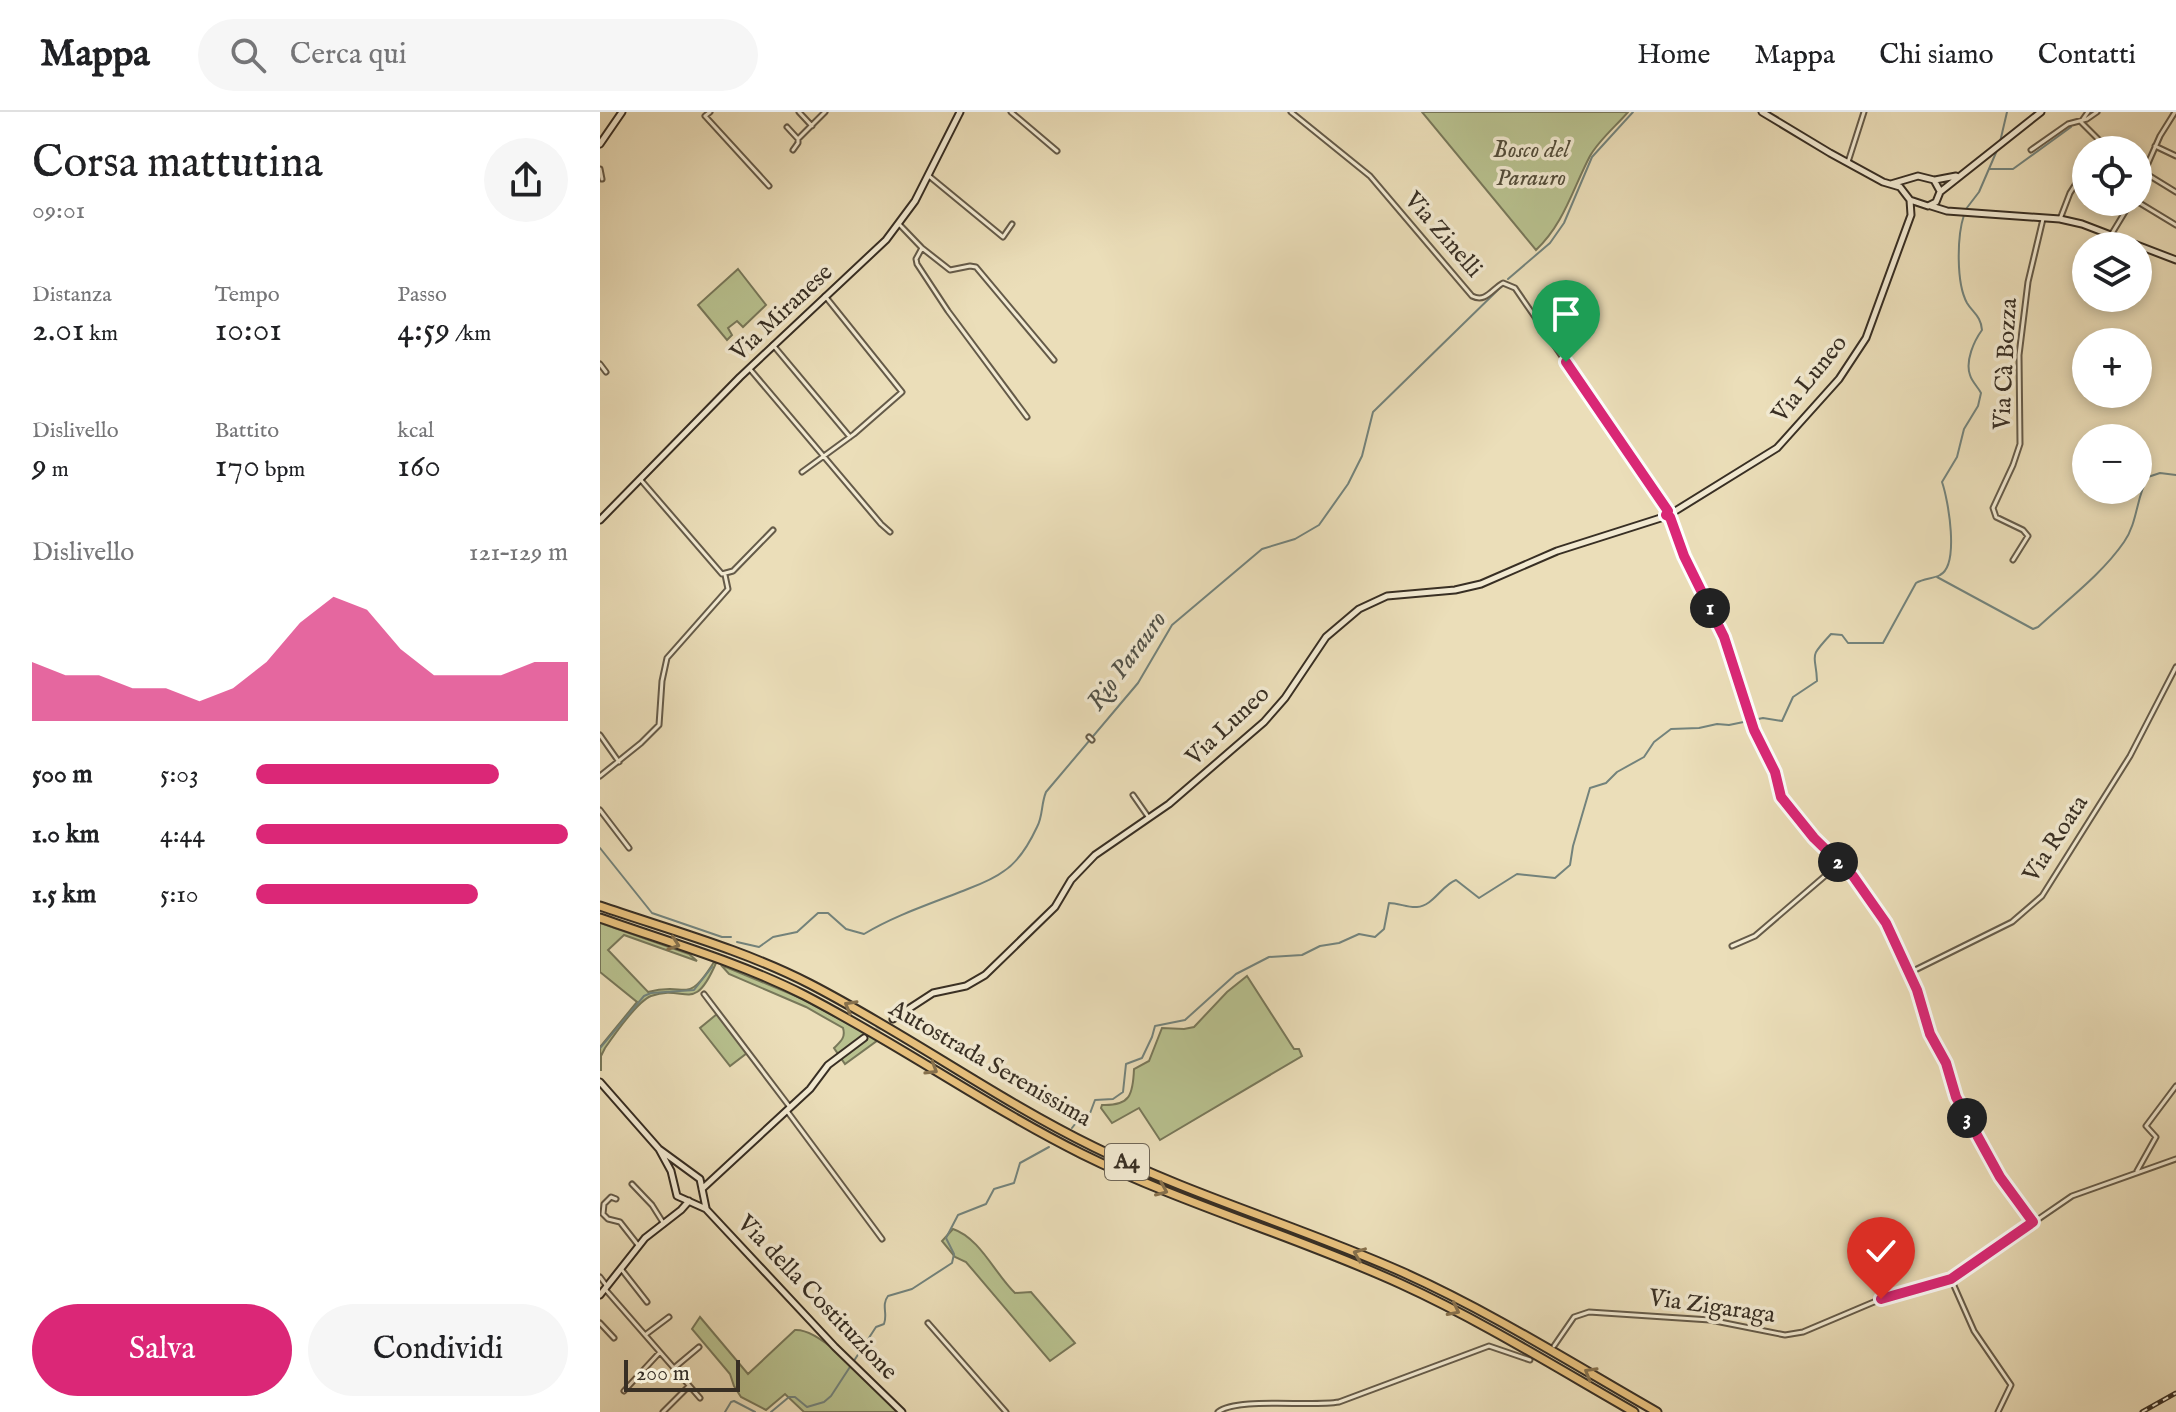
<!DOCTYPE html>
<html lang="it">
<head>
<meta charset="utf-8">
<style>
  :root { --surface:#fff; --page:#f6f6f6; --text:#202124; --muted:#757577; --line:#e0e0e0; --accent:#db2777 }
  body { margin:0; font-family:"IM FELL English",serif; background:var(--page); color:var(--text); height:100vh; display:flex; flex-direction:column; font-size:30px; white-space:nowrap }
  * { box-sizing:border-box; margin:0 }
  p { font-size:26px; color:var(--muted) }
  .icon { flex:none; width:44px; height:44px; fill:none; stroke:currentColor; stroke-width:2; stroke-linecap:round; stroke-linejoin:round }
  .map { position:relative; flex:1; overflow:hidden }
  .details { display:flex; flex-direction:column; background:var(--surface); width:600px }
  .details>* { flex:none }
  .fabs { position:absolute; left:1472px; top:24px; display:grid; gap:16px }
  .fabs a { display:grid; place-items:center; width:80px; height:80px; border-radius:50%; background:var(--surface); box-shadow:0 4px 12px #0003; font-size:40px }
  .scale { position:absolute; left:24px; bottom:20px; width:116px; box-sizing:border-box; padding-left:8px; border:4px solid #382f24; border-top:0; font-size:22px; line-height:28px; white-space:nowrap; color:#382f24; -webkit-text-stroke:6px #f2ead2; paint-order:stroke }
  .pin { position:absolute; display:grid; place-items:center; width:68px; height:68px; color:#fff; margin:-82px -34px; border-radius:50% 50% 50% 0; rotate:-45deg; box-shadow:0 0 8px #0007 }
  .pin .icon { rotate:45deg }
  .km { position:absolute; width:40px; height:40px; margin:-20px; border-radius:50%; background:#222; color:#fff; font-size:22px; line-height:40px; text-align:center }
  .round { display:grid; place-items:center; flex:none; width:84px; height:84px; border-radius:42px; background:var(--page) }
  .headline { display:flex; align-items:center; justify-content:space-between; height:136px; padding:0 32px }
  h1 { font-size:44px; font-weight:600; line-height:60px }
  .figures { display:grid; grid-template-columns:repeat(3,1fr); gap:12px; height:136px; padding:8px 32px }
  .figures div { display:grid; align-content:center }
  .figures b { font-size:34px; font-weight:600 }
  .figures small { font-size:22px; font-weight:400 }
  .figures p { font-size:22px }
  .chart { height:224px; padding:16px 32px }
  .chart p { display:flex; justify-content:space-between }
  .chart svg { width:100%; height:144px; margin-top:8px; fill:var(--accent); opacity:.7 }
  .action { display:flex; gap:16px; margin-top:auto; padding:16px 32px }
  .action a { flex:1; height:92px; border-radius:48px; background:var(--accent); color:#fff; font-size:32px; font-weight:600; line-height:92px; text-align:center }
  .action a+a { background:var(--page); color:var(--text) }
  ul { padding:0 32px; list-style:none; font-size:26px }
  li { display:grid; grid-template-columns:128px 96px 1fr; align-items:center; height:60px }
  li i { height:20px; border-radius:10px; background:var(--accent) }
  header { display:flex; align-items:center; gap:48px; box-sizing:border-box; height:112px; padding:0 40px; background:var(--surface); border-bottom:2px solid var(--line) }
  header strong { font-size:38px }
  nav { display:flex; gap:44px; margin-inline-start:auto; font-size:28px }
  .search { width:560px; height:72px; background:var(--page); display:flex; align-items:center; gap:20px; box-sizing:border-box; padding:0 28px; border-radius:44px; color:var(--muted); font-size:30px }
  main { display:flex; flex:1; min-height:0 }
  .map>svg:first-child { display:block }
</style>
</head>
<body>
<header>
<strong>Mappa</strong>
<div class="search"><svg class="icon" aria-label="search" viewBox="0 0 24 24"><circle cx="10" cy="10" r="6"/><path d="M15 15l6 6"/></svg>Cerca qui</div>
<nav><a>Home</a><a>Mappa</a><a>Chi siamo</a><a>Contatti</a></nav>
</header>
<main>
<section class="details">
<div class="headline"><div><h1>Corsa mattutina</h1><p>09:01</p></div><a class="round"><svg class="icon" aria-label="share" viewBox="0 0 24 24"><path d="M12 15V3M7 8l5-5 5 5M5 13v7h14v-7"/></svg></a></div>
<div class="figures">
<div><p>Distanza</p><b>2.01<small> km</small></b></div>
<div><p>Tempo</p><b>10:01</b></div>
<div><p>Passo</p><b>4:59<small> /km</small></b></div>
</div>
<div class="figures">
<div><p>Dislivello</p><b>9<small> m</small></b></div>
<div><p>Battito</p><b>170<small> bpm</small></b></div>
<div><p>kcal</p><b>160</b></div>
</div>
<div class="chart"><p><span>Dislivello</span>121–129 m</p>
<svg viewBox="0 0 160 44" preserveAspectRatio="none"><path d="M0 44V26L10 30L20 30L30 34L40 34L50 38L60 34L70 26L80 14L90 6L100 10L110 22L120 30L130 30L140 30L150 26L160 26V44z"/></svg>
</div>
<ul>
<li><b>500 m</b>5:03<i style="width:78%"></i></li>
<li><b>1.0 km</b>4:44<i style="width:100%"></i></li>
<li><b>1.5 km</b>5:10<i style="width:71%"></i></li>
</ul>
<div class="action"><a>Salva</a><a>Condividi</a></div>
</section>
<div class="map">
<svg width="1576" height="1300" viewBox="0 0 1576 1300">
  <rect width="100%" height="100%" fill="#ebdeb9"/>
  <filter id="stains"><feTurbulence type="fractalNoise" baseFrequency=".0025" numOctaves="4"/><feColorMatrix values="0 0 0 0 .2 0 0 0 0 .09 0 0 0 0 .02 0 0 0 .5 -.17"/></filter>
  <radialGradient id="worn" r=".72"><stop offset=".6" stop-color="#630" stop-opacity="0"/><stop offset="1" stop-color="#630" stop-opacity=".3"/></radialGradient>
  <!-- green -->
  <path fill="#b8c18f" stroke="#78785a" stroke-width="2" d="M822,0H1028C1016,14 999,28 990,44C973,76 964,112 936,138Z
    M138,157L166,193L143,215L137,209L128,216L132,223L127,228L98,193Z
    M0,811L89,842L97,849L24,823L8,838L48,880C88,869 86,895 114,850L116,851C93,904 86,871 51,884C38,889 14,923 5,936L1,944V959L0,935L37,890L0,860Z
    M121,853L203,887L278,928L245,952L234,936C240,930 246,926 243,916L206,895L129,862Z
    M647,864L694,937H699L702,944L560,1028L539,996L512,1011L501,996L502,993C530,994 533,983 534,957L549,949L562,916L584,917L594,915L627,880Z
    M117,902L147,941L130,954L100,916Z
    M353,1117C380,1126 395,1162 415,1181L431,1180L475,1231L450,1249L366,1150L355,1145L342,1129Z
    M100,1205L148,1262L195,1218C224,1216 276,1280 297,1300H204L185,1282L166,1298L141,1285L134,1274L130,1262L92,1217Z"/>
  <g fill="none" stroke-linecap="round" stroke-linejoin="round">
    <!-- stream -->
    <path stroke="#73837c" stroke-width="2" d="M1400,30L1407,0
      M1390,57H1413L1471,15
      M1366,97L1379,80L1398,36
      M908,167L950,131L964,111L992,45L1033,0
      M1337,465L1433,517L1438,515C1467,488 1502,462 1524,430C1538,410 1536,385 1548,365L1560,361L1576,363
      M0,736L52,801L122,825H131
      M137,830L159,835L173,825L197,820L218,801H228L246,817L264,822C294,804 327,793 360,780C375,774 391,769 404,759C418,750 430,730 437,715C443,704 441,692 446,680L538,571L572,513L662,437L695,427L719,413L748,372L762,344L773,300L902,174
      M0,936L44,884L51,881L94,878L112,855
      M472,1016L479,1007L489,1004L495,988L513,987L523,980L526,952L542,946L552,925L555,914L585,908L636,862L669,845L702,843L720,834L739,831L759,822L775,825L784,817L789,791C798,791 809,796 817,795C833,794 842,773 856,768L879,786L917,762L955,766L970,753L973,734L990,676L1006,671L1017,660L1044,645L1054,630L1071,617L1099,616L1117,612L1129,613L1163,606L1182,609L1193,585L1217,569C1216,540 1207,548 1231,522L1242,523L1248,531H1283L1316,471C1324,466 1333,467 1340,463C1360,453 1348,387 1342,370L1357,345L1364,317L1378,294L1381,281C1378,275 1372,270 1370,263C1365,249 1374,229 1382,218C1381,204 1373,201 1367,191C1356,171 1357,124 1364,103
      M125,1300L131,1290L134,1289L155,1300
      M171,1300L189,1285H195L207,1295L224,1290L231,1284L276,1215L284,1212C288,1202 281,1193 288,1184L312,1177L352,1151L354,1142L346,1126L358,1103L386,1092L394,1077L414,1071L420,1051L449,1035"/>
    <!-- secondary-tunnel -->
    <path stroke="#c7bb9b" stroke-width="5" stroke-dasharray="5 2.5" stroke-linecap="butt" d="M264,926L293,907"/>
    <!-- street casing -->
    <g stroke="#655b49" stroke-width="7">
      <path id="street" d="M110,0L105,4L169,74
        M199,0L212,14
        M411,0L457,39
        M691,0L770,64L872,184C886,191 892,177 903,171L915,176L1068,399
        M1481,10L1488,0
        M1482,11L1502,31L1498,38
        M187,15L198,27L225,0
        M1555,34L1576,44
        M193,38L198,31V27
        M1431,38L1468,12L1487,7L1497,0
        M1248,50L1264,0
        M0,57L2,67
        M1545,61L1576,80
        M329,64L403,125L412,112
        M1538,74L1560,24L1575,0
        M1538,90L1576,113
        M1460,107L1470,81L1486,56
        M299,112L322,136L350,158L370,154L376,155L454,248
        M1511,123L1531,90
        M322,136L316,147L317,152L348,199L427,305
        M173,233L250,325
        M0,252L6,260
        M149,256L281,412L290,420
        M202,360L254,322L302,280L225,184
        M40,367L122,462L133,459L173,418
        M1070,405L1084,444L1124,525L1154,618L1175,660L1181,685L1214,726L1253,764L1286,811L1317,878L1330,922L1346,951L1356,985L1400,1065L1433,1110
        M1413,448L1428,424L1423,418L1396,405L1393,396L1413,353L1420,332L1419,243L1428,170L1443,107
        M0,623L19,650
        M489,625L492,628
        M0,664L41,631L59,613L62,569L67,546L128,477L125,463
        M533,683L549,706
        M0,698L29,736
        M1132,834L1155,824L1240,751
        M1309,861L1412,810L1442,784L1530,644L1576,555
        M104,882L189,994
        M187,999L282,1127
        M1537,1059L1556,1025L1546,1014L1576,974
        M32,1072L52,1093L64,1112
        M16,1087L11,1085L4,1092L3,1102L8,1107L20,1110L38,1133
        M22,1158L47,1190
        M0,1165L6,1173
        M1351,1167L1374,1219L1411,1273L1398,1300
        M5,1177L100,1286
        M0,1211L14,1226
        M328,1211L406,1300
        M45,1223L69,1205
        M954,1234L974,1205L989,1200L1110,1208L1185,1223L1203,1220L1281,1187L1351,1167L1472,1084L1576,1047
        M74,1256L99,1235
        M24,1279L60,1240
        M63,1300L89,1274
        M618,1300C637,1285 710,1295 739,1290L889,1234L930,1248"/>
    </g>
    <!-- secondary casing -->
    <g stroke="#382f24" stroke-width="9">
      <path id="secondary" d="M1162,0L1230,41L1283,70L1300,75L1310,88L1328,94L1336,90L1340,80L1441,0
        M0,32L22,0
        M1335,68L1356,64
        M1291,72L1318,64L1334,68L1340,79
        M1331,94L1347,99L1460,107L1482,112L1576,148
        M1067,400H1071V404H1067Z
        M1072,401L1177,336L1239,267L1266,226L1311,103L1310,88
        M0,408L140,265L286,128L315,89L360,0
        M293,907L333,881L366,874L385,863L455,795L471,768L495,743L569,692L664,610L685,586L726,525L759,497L787,484L855,478L881,472L957,439L1067,404
        M0,970L59,1037L100,1067L106,1096
        M59,1037L71,1059L77,1084L106,1097L235,1235L302,1300
        M102,1077L210,977L228,953L264,926
        M0,1183L45,1126L81,1098L89,1089"/>
    </g>
    <!-- highway casing -->
    <g stroke="#382f24" stroke-width="11">
      <path id="highway" d="M0,794C70,818 144,838 210,872C307,922 396,987 494,1035C593,1084 701,1115 802,1160C891,1200 973,1252 1057,1300
        M0,806C68,830 139,850 204,883C299,932 386,994 482,1042C585,1093 696,1124 801,1172C882,1209 957,1256 1034,1300"/>
    </g>
    <!-- street -->
    <use href="#street" stroke="#f2ead2" stroke-width="3"/>
    <!-- secondary -->
    <use href="#secondary" stroke="#f2ead2" stroke-width="5"/>
    <!-- highway -->
    <use href="#highway" stroke="#e6bf7c" stroke-width="7"/>
    <!-- rail casing -->
    <g stroke="#382f24" stroke-width="5">
      <path id="rail" d="M1542,1300L1576,1281"/>
    </g>
    <!-- rail -->
    <use href="#rail" stroke="#f2ead2" stroke-width="2" stroke-dasharray="6" stroke-linecap="butt"/>
  </g>
  <!-- one-way arrows -->
  <defs><path id="oneway-chevron" d="M-2-3.5L2.5 0L-2 3.5" fill="none" stroke-width="1.6" stroke-linecap="round" stroke-linejoin="round" transform="scale(2)"/></defs>
  <g stroke="#86704c">
    <use href="#oneway-chevron" transform="translate(74 832) rotate(19)"/>
    <use href="#oneway-chevron" transform="translate(250 894) rotate(-151)"/>
    <use href="#oneway-chevron" transform="translate(332 957) rotate(31)"/>
    <use href="#oneway-chevron" transform="translate(562 1078) rotate(23)"/>
    <use href="#oneway-chevron" transform="translate(759 1142) rotate(-158)"/>
    <use href="#oneway-chevron" transform="translate(854 1198) rotate(27)"/>
    <use href="#oneway-chevron" transform="translate(990 1261) rotate(-150)"/>
  </g>
  <g fill="none" stroke-linecap="round" stroke-linejoin="round">
    <!-- route casing -->
    <g stroke="#fff" stroke-width="16">
      <path id="route" d="M966,250L1068,399L1066,403L1070,405L1084,444L1124,525L1154,618L1175,660L1181,685L1214,726L1253,764L1286,811L1317,878L1330,922L1346,951L1356,985L1400,1065L1433,1110L1351,1167L1281,1187"/>
    </g>
    <!-- route -->
    <use href="#route" stroke="#db2777" stroke-width="10"/>
  </g>
  <g text-anchor="middle" dominant-baseline="central" stroke-width="7" stroke-linejoin="round" paint-order="stroke">
    <!-- shield labels -->
    <rect fill="#f2ead2" stroke="#706758" stroke-width="2" x="505" y="1032" width="44" height="36" rx="6"/>
    <g font-size="22" font-weight="bold" fill="#382f24">
      <text x="527" y="1050">A4</text>
    </g>
    <!-- park labels -->
    <g font-size="24" font-style="italic" fill="#524c39" stroke="#f2ead2">
      <text x="931" y="38">Bosco del<tspan x="931" dy="28">Parauro</tspan></text>
    </g>
    <!-- street labels -->
    <g font-size="24" fill="#382f24" stroke="#f2ead2">
      <text transform="translate(843 123) rotate(49)">Via Zinelli</text>
      <text transform="translate(182 201) rotate(-43)">Via Miranese</text>
      <text transform="translate(1406 252) rotate(-87)">Via Cà Bozza</text>
      <text transform="translate(1210 267) rotate(-51)">Via Luneo</text>
      <text transform="translate(628 614) rotate(-43)">Via Luneo</text>
      <text transform="translate(1456 727) rotate(-57)">Via Roata</text>
      <text transform="translate(390 952) rotate(30)">Autostrada Serenissima</text>
      <text transform="translate(217 1186) rotate(46)">Via della Costituzione</text>
      <text transform="translate(1112 1195) rotate(8)">Via Zigaraga</text>
    </g>
    <!-- water labels -->
    <g font-size="26" font-style="italic" fill="#515249" stroke="#f2ead2">
      <text transform="translate(527 549) rotate(-54)">Rio Parauro</text>
    </g>
  </g>
  <rect width="100%" height="100%" filter="url(#stains)"/>
  <rect width="100%" height="100%" fill="url(#worn)"/>
</svg>
<div class="fabs">
<a><svg class="icon" aria-label="locate" viewBox="0 0 24 24"><circle cx="12" cy="12" r="6"/><path d="M12 2v4M12 18v4M2 12h4M18 12h4"/></svg></a>
<a><svg class="icon" aria-label="layers" viewBox="0 0 24 24"><path d="M12 4l9 5-9 5-9-5zM3 14l9 5 9-5"/></svg></a>
<a>+</a>
<a>−</a>
</div>
<div class="scale">200 m</div>
<div class="pin" style="left:966px;top:250px;background:#1e9e55"><svg class="icon" aria-label="arrive" viewBox="0 0 24 24"><path d="M6 21V4h12l-3 4 3 4H6"/></svg></div>
<div class="pin" style="left:1281px;top:1187px;background:#d93025"><svg class="icon" aria-label="check" viewBox="0 0 24 24"><path d="M5 12l5 5 9-10"/></svg></div>
<b class="km" style="left:1110px;top:496px">1</b>
<b class="km" style="left:1238px;top:750px">2</b>
<b class="km" style="left:1367px;top:1006px">3</b>
</div>
</main>
</body>
</html>
